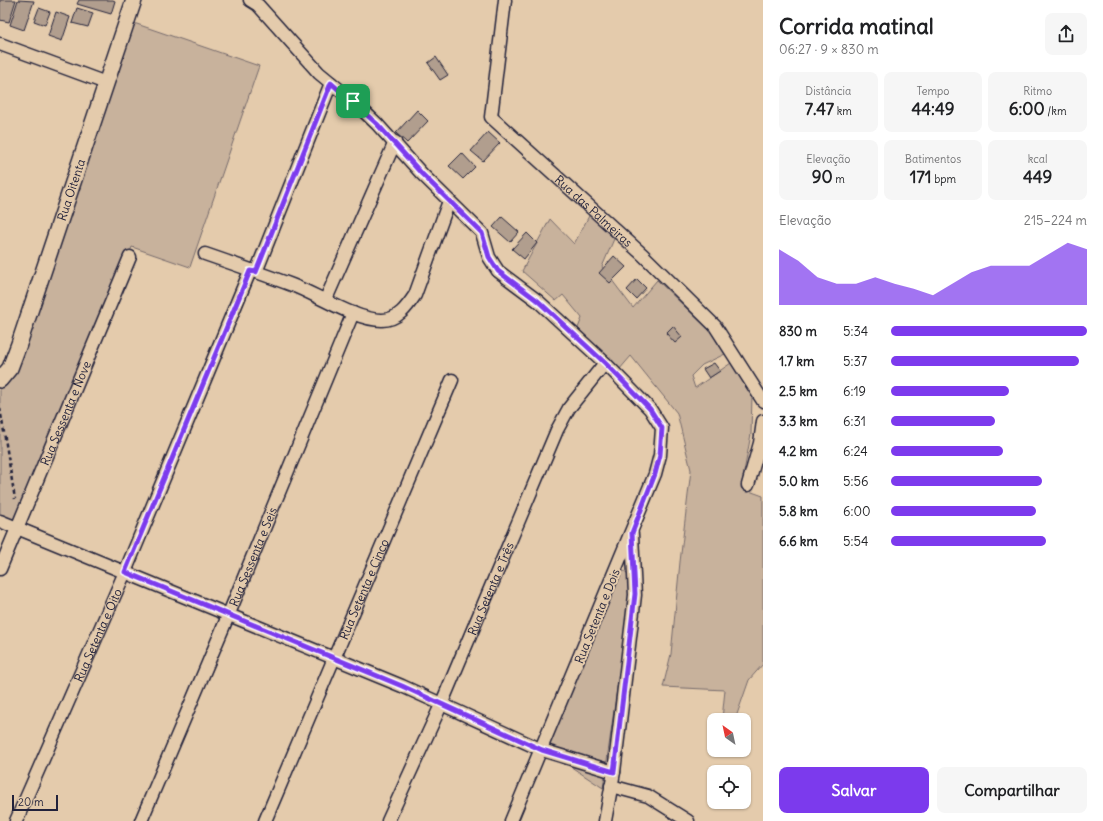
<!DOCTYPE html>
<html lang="pt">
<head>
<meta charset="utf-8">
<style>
  :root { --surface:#fff; --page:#f6f6f6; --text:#202124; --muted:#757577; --accent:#7c3aed }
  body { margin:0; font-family:Delius,sans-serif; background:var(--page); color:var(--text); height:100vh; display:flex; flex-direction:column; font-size:15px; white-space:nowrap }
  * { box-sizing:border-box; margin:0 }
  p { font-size:13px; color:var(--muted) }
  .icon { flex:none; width:22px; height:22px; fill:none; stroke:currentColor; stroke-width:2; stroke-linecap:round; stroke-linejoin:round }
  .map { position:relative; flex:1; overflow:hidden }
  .sheet { display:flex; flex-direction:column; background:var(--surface); width:340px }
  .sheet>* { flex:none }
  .needle { width:26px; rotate:327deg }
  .tools { position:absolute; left:707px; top:713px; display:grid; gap:8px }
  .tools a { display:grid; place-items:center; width:44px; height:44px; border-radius:8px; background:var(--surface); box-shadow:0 1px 3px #0004; font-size:20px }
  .scale { position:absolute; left:12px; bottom:10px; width:46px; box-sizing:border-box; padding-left:4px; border:2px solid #22223b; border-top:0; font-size:11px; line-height:14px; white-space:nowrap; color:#22223b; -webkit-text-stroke:3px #e4cbac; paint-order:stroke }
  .pin { position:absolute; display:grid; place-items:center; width:34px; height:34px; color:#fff; margin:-17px; border-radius:8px; box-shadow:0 2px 6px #0006 }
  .round { display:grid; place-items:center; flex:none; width:42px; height:42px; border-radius:8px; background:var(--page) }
  .head { display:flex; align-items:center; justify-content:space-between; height:68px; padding:0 16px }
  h1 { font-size:22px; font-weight:800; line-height:30px }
  .figures { display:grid; grid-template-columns:repeat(3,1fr); gap:6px; height:68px; padding:4px 16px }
  .figures div { display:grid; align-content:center; border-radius:8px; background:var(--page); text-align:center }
  .figures b { font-size:17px; font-weight:800 }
  .figures small { font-size:11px; font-weight:400 }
  .figures p { font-size:11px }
  .chart { height:112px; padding:8px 16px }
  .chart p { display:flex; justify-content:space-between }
  .chart svg { width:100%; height:72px; margin-top:4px; fill:var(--accent); opacity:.7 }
  .cta { display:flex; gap:8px; margin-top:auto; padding:8px 16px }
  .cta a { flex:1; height:46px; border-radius:8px; background:var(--accent); color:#fff; font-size:16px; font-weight:800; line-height:46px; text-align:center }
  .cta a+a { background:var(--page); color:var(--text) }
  ul { padding:0 16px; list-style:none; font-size:13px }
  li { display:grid; grid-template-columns:64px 48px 1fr; align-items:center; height:30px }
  li i { height:10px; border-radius:5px; background:var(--accent) }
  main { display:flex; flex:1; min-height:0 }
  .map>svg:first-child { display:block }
</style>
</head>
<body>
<main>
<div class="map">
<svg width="763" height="821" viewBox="0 0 763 821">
  <rect width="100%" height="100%" fill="#e4cbac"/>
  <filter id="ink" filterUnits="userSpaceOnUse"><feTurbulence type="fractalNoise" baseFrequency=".025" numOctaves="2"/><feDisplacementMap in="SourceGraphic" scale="8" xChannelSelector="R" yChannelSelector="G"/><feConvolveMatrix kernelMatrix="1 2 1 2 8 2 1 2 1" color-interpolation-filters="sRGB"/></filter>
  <g filter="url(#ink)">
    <!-- green -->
    <path fill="#c8b29c" stroke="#756a6c" d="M128,21L259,66L190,267L132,247L16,526L0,519V380Z
      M590,214L614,239L602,267L633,308L657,280L711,332L725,354L702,365L691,376L695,388L731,363L752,395L751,434L741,488L763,496V664L749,680L735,720L722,719L725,690L663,687L671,654L680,562L691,470L677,413L631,356L619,370L578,328L582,318L563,295L556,301L522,271L550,219L574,244Z
      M611,564L633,576L603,788L541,747Z"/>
    <!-- building -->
    <path fill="#b19e8e" stroke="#22223b" d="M0,0H16L9,22L0,20Z
      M18,0L34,1L24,30L10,25Z
      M79,0H113L115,1L111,14L77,4Z
      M39,8L50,12L45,25L34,21Z
      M77,8L93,13L88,27L72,23Z
      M56,12L70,17L62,41L48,36Z
      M436,57L448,75L440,80L428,63Z
      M417,110L428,121L407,143L396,133Z
      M488,132L500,143L483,161L471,151Z
      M462,153L475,167L463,179L449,166Z
      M502,217L519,232L510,242L493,227Z
      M527,233L537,243L524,259L512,249Z
      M614,256L626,267L610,283L599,273Z
      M637,279L646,288L636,299L627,290Z
      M673,326L682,337L675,343L666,333Z
      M714,363L720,371L709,378L703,369Z"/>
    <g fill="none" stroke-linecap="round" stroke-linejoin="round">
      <!-- minor casing -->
      <g stroke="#22223b" stroke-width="15">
        <g id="minor">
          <path d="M250,0L258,5L319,73L353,101L377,124L422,174L482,233L489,257L498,271L538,301L605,363L650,409L662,428L660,455L655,474L511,821"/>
          <path id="s1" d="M505,0L491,117L643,255L715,326L763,401"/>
          <path d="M0,44L106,83"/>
          <path d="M205,254C234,264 263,274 292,285C318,295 355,320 382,320C398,320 407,307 415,295L449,201"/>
          <path d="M256,272L331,83"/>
          <path d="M326,299L395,142"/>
          <path d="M748,485L760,443L763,421"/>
          <path d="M0,521L402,686L542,750L614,772"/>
          <path id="s2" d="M0,569L130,257"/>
          <path d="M611,786L648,796L688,821"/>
          <path id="s3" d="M16,821L125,572L250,271"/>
          <path id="s4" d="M141,821L228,616L353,313"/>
          <path id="s5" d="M265,821L452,380"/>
          <path id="s6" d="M388,821L441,705L557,430L569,408L605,363"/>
          <path d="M605,821L614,772L635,595L632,534"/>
        </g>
      </g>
      <!-- tertiary casing -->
      <g stroke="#22223b" stroke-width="18">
        <g id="tertiary">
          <path id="s7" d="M0,380L10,368L19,344L134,0"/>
        </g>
      </g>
      <!-- path -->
      <path stroke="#22223b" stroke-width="2.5" stroke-dasharray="4 3" stroke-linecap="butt" d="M0,408L15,499"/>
      <!-- minor -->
      <use href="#minor" stroke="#e4cbac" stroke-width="12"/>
      <!-- tertiary -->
      <use href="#tertiary" stroke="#e4cbac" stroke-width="15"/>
    </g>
  </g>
  <g fill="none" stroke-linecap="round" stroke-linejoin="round" filter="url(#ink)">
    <!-- route casing -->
    <g stroke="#fff" stroke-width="8">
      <path id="route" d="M331,83L377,124L422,174L482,233L489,257L498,271L538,301L605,363L650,409L662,428L660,455L655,474L632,533L635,594L614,772L542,750L402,686L125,572L250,271L256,272Z"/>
    </g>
    <!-- route -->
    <use href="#route" stroke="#7c3aed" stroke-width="5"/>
  </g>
  <g text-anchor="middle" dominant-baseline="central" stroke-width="4" stroke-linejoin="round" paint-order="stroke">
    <!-- street labels -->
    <g font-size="12" fill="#22223b" stroke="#e4cbac">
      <text stroke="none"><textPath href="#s7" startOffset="204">Rua Oitenta</textPath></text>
      <text stroke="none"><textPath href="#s1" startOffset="257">Rua das Palmeiras</textPath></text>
      <text stroke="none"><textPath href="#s2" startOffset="169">Rua Sessenta e Nove</textPath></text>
      <text stroke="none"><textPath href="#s4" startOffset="287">Rua Sessenta e Seis</textPath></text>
      <text stroke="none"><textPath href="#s6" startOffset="254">Rua Setenta e Três</textPath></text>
      <text stroke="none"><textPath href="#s5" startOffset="252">Rua Setenta e Cinco</textPath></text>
      <text transform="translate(597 616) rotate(-68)">Rua Setenta e Dois</text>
      <text stroke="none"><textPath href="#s3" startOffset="203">Rua Setenta e Oito</textPath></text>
    </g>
  </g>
</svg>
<div class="tools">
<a><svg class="needle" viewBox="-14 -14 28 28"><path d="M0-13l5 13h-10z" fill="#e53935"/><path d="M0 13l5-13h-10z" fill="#757577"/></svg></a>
<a><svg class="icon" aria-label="locate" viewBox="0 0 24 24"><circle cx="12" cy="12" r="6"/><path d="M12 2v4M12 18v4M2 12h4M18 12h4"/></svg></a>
</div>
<div class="scale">20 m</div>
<div class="pin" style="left:353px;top:101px;background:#1e9e55"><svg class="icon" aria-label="arrive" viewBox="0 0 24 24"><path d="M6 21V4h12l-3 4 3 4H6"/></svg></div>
</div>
<section class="sheet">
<div class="head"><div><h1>Corrida matinal</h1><p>06:27 · 9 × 830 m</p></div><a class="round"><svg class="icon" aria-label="share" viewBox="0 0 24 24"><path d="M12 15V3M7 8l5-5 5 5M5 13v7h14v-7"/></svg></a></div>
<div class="figures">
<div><p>Distância</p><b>7.47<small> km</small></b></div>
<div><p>Tempo</p><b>44:49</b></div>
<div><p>Ritmo</p><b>6:00<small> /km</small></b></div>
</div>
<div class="figures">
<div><p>Elevação</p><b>90<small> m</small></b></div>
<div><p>Batimentos</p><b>171<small> bpm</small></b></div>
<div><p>kcal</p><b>449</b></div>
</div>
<div class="chart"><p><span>Elevação</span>215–224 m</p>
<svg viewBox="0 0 160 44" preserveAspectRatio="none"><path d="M0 44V10L10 17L20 27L30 31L40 31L50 27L60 31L70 34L80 38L90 31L100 24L110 20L120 20L130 20L140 13L150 6L160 10V44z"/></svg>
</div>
<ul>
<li><b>830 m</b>5:34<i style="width:100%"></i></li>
<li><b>1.7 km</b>5:37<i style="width:96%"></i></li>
<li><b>2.5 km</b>6:19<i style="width:60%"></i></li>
<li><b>3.3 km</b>6:31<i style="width:53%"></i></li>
<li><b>4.2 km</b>6:24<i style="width:57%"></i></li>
<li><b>5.0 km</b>5:56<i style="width:77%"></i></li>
<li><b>5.8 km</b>6:00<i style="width:74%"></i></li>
<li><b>6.6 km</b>5:54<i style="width:79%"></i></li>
</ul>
<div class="cta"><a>Salvar</a><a>Compartilhar</a></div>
</section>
</main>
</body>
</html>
